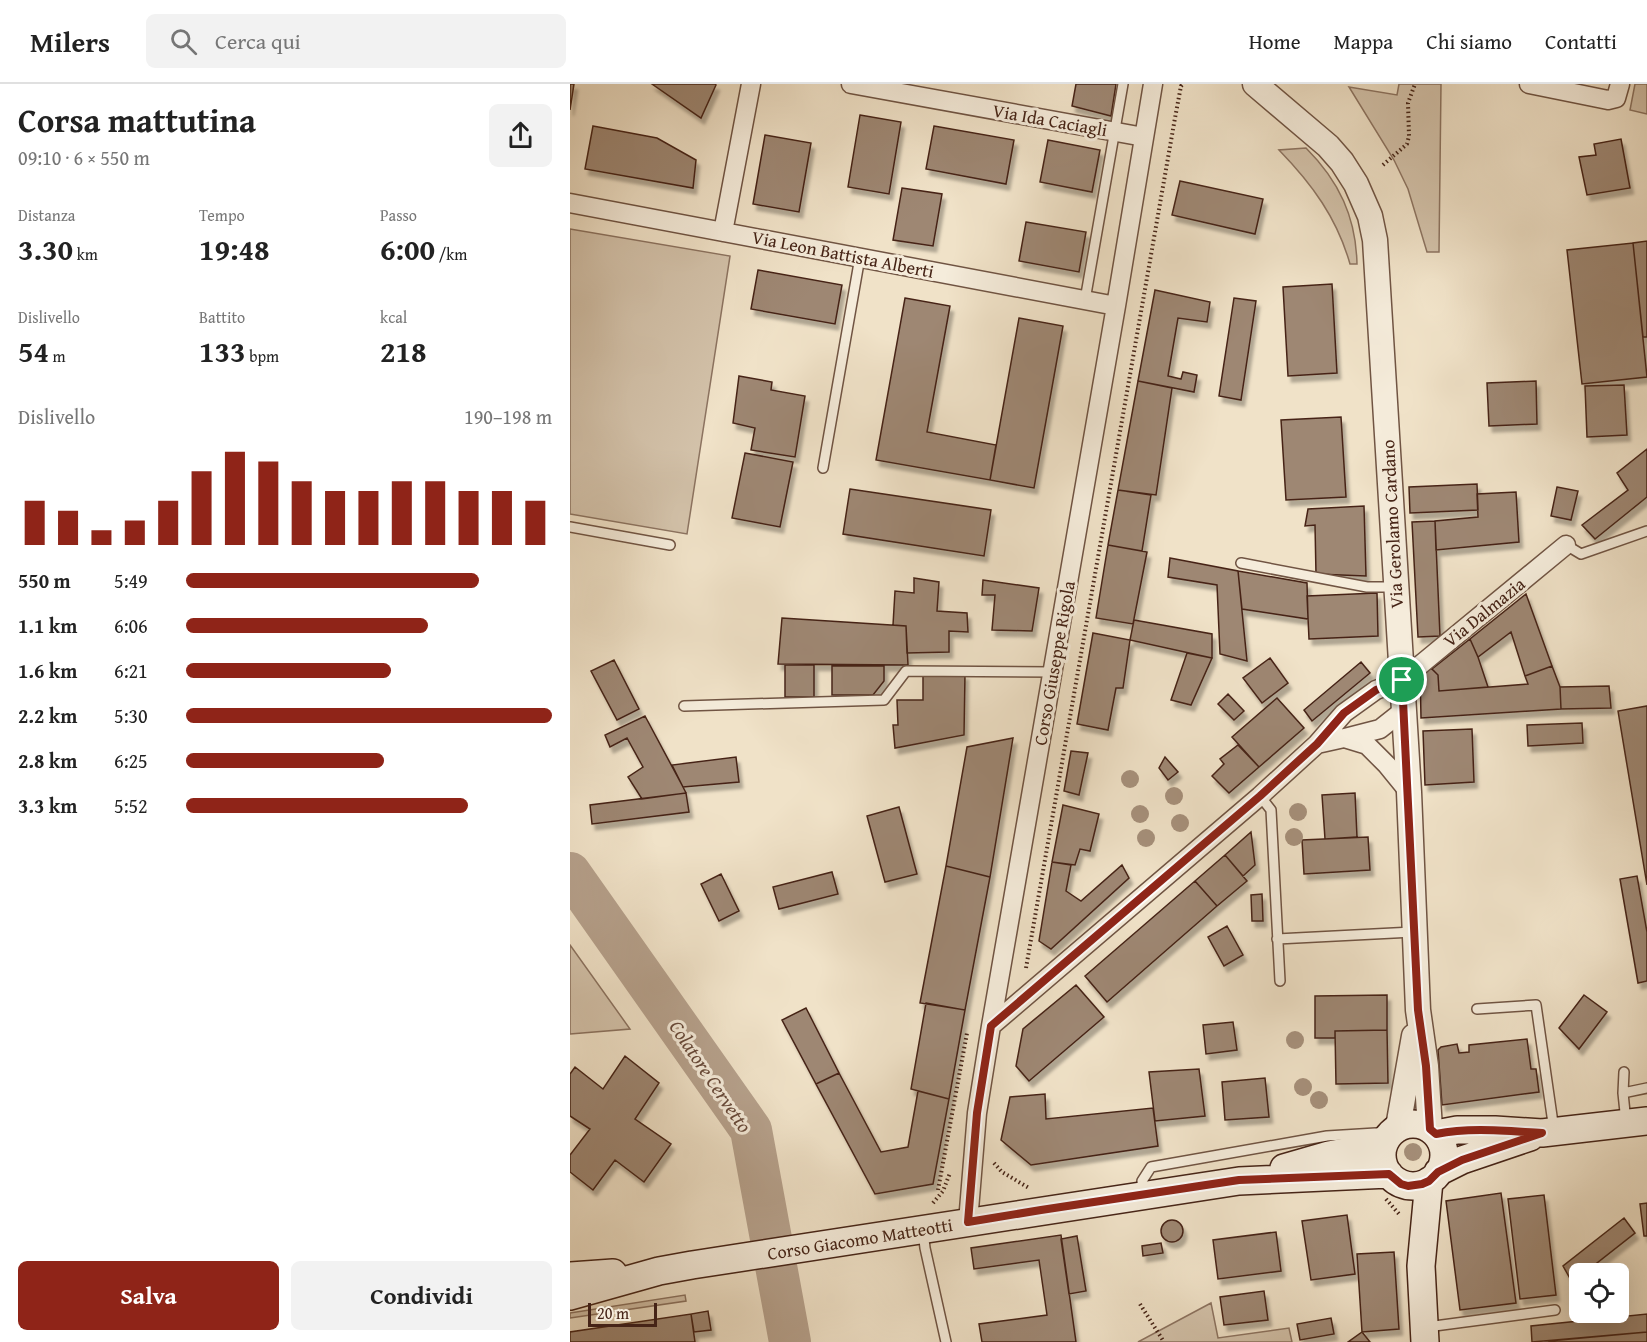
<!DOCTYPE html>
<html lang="it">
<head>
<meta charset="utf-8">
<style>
  :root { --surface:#fff; --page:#f2f2f2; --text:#222; --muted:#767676; --line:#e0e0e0; --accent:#8f2418 }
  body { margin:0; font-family:"Gentium Book Plus",serif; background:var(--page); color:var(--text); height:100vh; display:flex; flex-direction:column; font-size:22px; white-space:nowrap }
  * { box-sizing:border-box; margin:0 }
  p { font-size:20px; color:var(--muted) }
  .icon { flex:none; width:33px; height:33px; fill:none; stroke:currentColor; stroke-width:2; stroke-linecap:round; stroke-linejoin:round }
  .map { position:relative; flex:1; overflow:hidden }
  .panel { display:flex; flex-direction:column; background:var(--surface); width:570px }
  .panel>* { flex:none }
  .controls { position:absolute; left:999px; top:1179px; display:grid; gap:12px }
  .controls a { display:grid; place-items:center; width:60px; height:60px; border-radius:9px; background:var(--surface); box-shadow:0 6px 24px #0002; font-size:30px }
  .scale { position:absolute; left:18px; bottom:15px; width:69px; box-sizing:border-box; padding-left:6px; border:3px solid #462417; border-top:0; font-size:16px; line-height:21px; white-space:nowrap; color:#462417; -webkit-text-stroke:4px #f5ecdb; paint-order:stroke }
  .pin { position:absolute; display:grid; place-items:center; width:51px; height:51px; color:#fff; margin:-26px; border:3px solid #fff; border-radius:50%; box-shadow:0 2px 6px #0007 }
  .round { display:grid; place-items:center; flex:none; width:63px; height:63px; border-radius:9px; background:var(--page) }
  .overview { display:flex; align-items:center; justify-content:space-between; height:102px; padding:0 18px }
  h1 { font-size:33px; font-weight:800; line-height:45px }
  .stats { display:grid; grid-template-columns:repeat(3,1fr); gap:9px; height:102px; padding:6px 18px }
  .stats div { display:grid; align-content:center }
  .stats b { font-size:30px; font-weight:800 }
  .stats small { font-size:16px; font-weight:400 }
  .stats p { font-size:16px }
  .chart { height:168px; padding:12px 18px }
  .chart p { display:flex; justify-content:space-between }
  .chart svg { width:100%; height:108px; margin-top:6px; stroke:var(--accent); stroke-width:6 }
  .cta { display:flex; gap:12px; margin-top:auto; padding:12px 18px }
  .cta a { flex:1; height:69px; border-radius:9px; background:var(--accent); color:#fff; font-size:24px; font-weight:800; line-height:69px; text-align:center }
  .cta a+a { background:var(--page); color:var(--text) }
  ul { padding:0 18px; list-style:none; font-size:20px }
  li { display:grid; grid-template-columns:96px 72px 1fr; align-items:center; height:45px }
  li i { height:15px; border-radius:8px; background:var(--accent) }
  header { display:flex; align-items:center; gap:36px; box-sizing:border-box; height:84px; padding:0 30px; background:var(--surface); border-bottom:2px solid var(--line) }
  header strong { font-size:28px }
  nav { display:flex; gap:33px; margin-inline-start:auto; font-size:21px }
  .search { width:420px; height:54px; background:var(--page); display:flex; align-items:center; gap:15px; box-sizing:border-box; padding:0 21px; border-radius:9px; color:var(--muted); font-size:22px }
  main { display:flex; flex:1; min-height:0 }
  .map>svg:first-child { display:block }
</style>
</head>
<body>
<header>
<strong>Milers</strong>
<div class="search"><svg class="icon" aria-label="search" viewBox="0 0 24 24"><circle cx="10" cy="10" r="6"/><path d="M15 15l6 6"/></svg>Cerca qui</div>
<nav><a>Home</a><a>Mappa</a><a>Chi siamo</a><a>Contatti</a></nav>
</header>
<main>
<section class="panel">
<div class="overview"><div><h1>Corsa mattutina</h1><p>09:10 · 6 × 550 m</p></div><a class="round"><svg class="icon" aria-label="share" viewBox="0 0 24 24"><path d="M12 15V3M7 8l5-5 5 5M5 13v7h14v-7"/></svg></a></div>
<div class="stats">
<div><p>Distanza</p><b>3.30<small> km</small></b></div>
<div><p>Tempo</p><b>19:48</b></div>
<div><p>Passo</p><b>6:00<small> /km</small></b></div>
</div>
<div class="stats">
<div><p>Dislivello</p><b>54<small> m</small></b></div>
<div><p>Battito</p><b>133<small> bpm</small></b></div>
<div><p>kcal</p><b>218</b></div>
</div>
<div class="chart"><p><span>Dislivello</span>190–198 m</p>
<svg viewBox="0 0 160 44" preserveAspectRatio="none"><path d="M5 44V26M15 44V30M25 44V38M35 44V34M45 44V26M55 44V14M65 44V6M75 44V10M85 44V18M95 44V22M105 44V22M115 44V18M125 44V18M135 44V22M145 44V22M155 44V26"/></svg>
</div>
<ul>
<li><b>550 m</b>5:49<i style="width:80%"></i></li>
<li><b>1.1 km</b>6:06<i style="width:66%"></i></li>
<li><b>1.6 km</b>6:21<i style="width:56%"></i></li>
<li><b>2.2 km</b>5:30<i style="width:100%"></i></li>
<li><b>2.8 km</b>6:25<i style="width:54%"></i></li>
<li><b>3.3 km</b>5:52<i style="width:77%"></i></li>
</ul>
<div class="cta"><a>Salva</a><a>Condividi</a></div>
</section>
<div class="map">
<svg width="1077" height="1258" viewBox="0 0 1077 1258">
  <defs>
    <filter id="shadow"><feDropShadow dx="3.5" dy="6" stdDeviation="1.5" flood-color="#0004"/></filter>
  </defs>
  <rect width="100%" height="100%" fill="#f0e2c8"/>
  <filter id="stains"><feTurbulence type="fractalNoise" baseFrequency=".00333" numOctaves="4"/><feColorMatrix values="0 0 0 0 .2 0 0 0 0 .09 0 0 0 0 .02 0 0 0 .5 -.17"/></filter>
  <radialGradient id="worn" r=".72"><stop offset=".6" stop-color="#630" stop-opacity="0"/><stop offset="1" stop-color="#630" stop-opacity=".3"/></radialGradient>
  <!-- green -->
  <path fill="#d3c2aa" stroke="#8c7360" stroke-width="1.5" d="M829,0H871L869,168H857L838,105L824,76L779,3L827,11Z
    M1065,0H1077V30L1060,26Z
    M736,64C769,97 786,133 787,180H780C767,134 742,100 709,66Z
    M0,145L160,172L117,450L0,430Z
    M0,861L60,945L0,950Z
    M115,1211L116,1217L0,1234V1229Z
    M641,1219L648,1254L719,1244L722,1258H568Z"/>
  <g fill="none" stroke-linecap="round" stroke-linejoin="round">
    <!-- river -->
    <path stroke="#b6a18c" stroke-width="42" d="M0,789L181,1046L220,1258"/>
  </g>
  <!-- building -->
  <path fill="#9e8773" stroke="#462417" stroke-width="1.5" filter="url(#shadow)" d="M0,0H4L0,26Z
    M82,0H145L146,1L131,34Z
    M506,0H546L541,32L502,22Z
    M290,31L331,38L319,110L278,103Z
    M23,42L87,54L126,76L123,104L15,85Z
    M364,42L444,56L436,100L356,85Z
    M195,51L241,59L229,128L183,120Z
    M1051,55L1060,104L1017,111L1009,73L1026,71L1024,60Z
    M478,56L530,66L522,108L470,98Z
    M610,97L693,115L685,150L602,131Z
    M332,104L372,110L363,162L323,156Z
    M456,138L516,148L509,188L449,177Z
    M1077,157V253H1073L1063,159Z
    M1063,159L1077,293L1012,300L997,166Z
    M188,186L272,201L265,240L181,225Z
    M762,200L767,289L718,292L713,203Z
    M585,206L640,218L637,238L608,234L598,292L611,295L613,288L627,291L624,308L568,297Z
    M335,214L380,222L357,348L426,361L420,396L306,376Z
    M664,214L686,217L671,316L649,312Z
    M449,234L493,242L464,404L420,396Z
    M169,292L202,298L201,306L235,312L225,373L181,366L185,344L163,339Z
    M568,297L602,304L586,411L548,406Z
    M966,297L967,340L919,342L917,299Z
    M1054,301L1057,351L1017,353L1015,302Z
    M771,333L776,413L716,416L711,336Z
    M1077,365V413L1025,455L1012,441L1058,406L1047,389Z
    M175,369L223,378L210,443L162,434Z
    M907,400L908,426L840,429L839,403Z
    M987,403L1008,407L1001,436L981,432Z
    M280,405L421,426L414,472L273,450Z
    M548,406L581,411L572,467L538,461Z
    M946,408L949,458L866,466L865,437L908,433L907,410Z
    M794,422L796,492L746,490L745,441L735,442L738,425Z
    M865,437L870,552L848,553L842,438Z
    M538,461L577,468L563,540L526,534Z
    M600,474L668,487L677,577L650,570L647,501L598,493Z
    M668,487L737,499L738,535L672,525Z
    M344,494L369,498L367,527L397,529L398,548L379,547V568L337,569L336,542L323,541L325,507L344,509Z
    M413,496L469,504L462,547L422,546L425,511H412Z
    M807,509L808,552L739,555L737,512Z
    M956,510L982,582L955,592L941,548L908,573L900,555Z
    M212,534L336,542L338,581L208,580Z
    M564,536L642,550V574L560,556Z
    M523,549L560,556L553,604H546L538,646L507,640Z
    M900,555L908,573L918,603L869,607L868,591L862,585Z
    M617,569L642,574L621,621L601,616Z
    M700,574L718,599L692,619L673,594Z
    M44,576L69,625L47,636L21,587Z
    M791,578L800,589L742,637L734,626Z
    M215,581H244V613H215Z
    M262,582H314V597L303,611H262Z
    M982,582L990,603L991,625L851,634L850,585H862L868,591L869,607L958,600L955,592Z
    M353,590H395L394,651L325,664L323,641H328L327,616H353Z
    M1039,602L1041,624L991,625L990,603Z
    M658,610L674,627L664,636L648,620Z
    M707,614L734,644L689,683L662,653Z
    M1077,622V801L1048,627Z
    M75,632L113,703L116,709L72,715L58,693L73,683L57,654L40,663L35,651Z
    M1012,639L1013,659L958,662L957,641Z
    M902,645L904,698L855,701L853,647Z
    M443,654L420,793L376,782L397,663Z
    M668,661L689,683L659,709L642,692L654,680L650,675Z
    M501,667L518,669L509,711L494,707Z
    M166,673L169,698L113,703L102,681Z
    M595,673L608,688L598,696L589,684Z
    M116,709L119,728L22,740L20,721Z
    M785,709L787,753L755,755L752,711Z
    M493,721L529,730L520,767L510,765L505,781L482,778Z
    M329,723L347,790L315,798L297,732Z
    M681,748L685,781L673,792L655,771Z
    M798,753L800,786L734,790L732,756Z
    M655,771L677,797L647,822L625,797Z
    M482,778L501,781L496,807L511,817L552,781L559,794L481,865L469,857Z
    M376,782L420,793L395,926L350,919Z
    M262,788L268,810L209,825L203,803Z
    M151,790L169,827L149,837L131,800Z
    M1067,792L1077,848V897L1068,899L1050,795Z
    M625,797L647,822L537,918L515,892Z
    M692,810L693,837H682L681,811Z
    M657,842L673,871L654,882L638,853Z
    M506,901L534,933L459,997L446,982L453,945Z
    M817,911V946L765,947V954H745V912Z
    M1014,911L1037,928L1009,965L989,944Z
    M356,919L395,926L379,1015L341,1005Z
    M236,924L269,989L246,1000L212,936Z
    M663,938L667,966L636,970L633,941Z
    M817,946L818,999L766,1000L765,947Z
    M957,955L961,985H966L969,1008L872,1021L868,966L871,963L887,960L889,969L899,968V961Z
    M55,972L89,999L65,1035L101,1060L74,1098L45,1076L23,1106L0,1088V1071L20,1045L0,1032V990L5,983L33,1005Z
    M629,985L635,1032L585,1037L579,988Z
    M269,989L311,1068L338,1063L348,1007L379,1015L363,1100L305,1110L246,1000Z
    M695,994L699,1033L655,1036L652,998Z
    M475,1010L476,1035L583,1024L588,1062L461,1081L431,1056L440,1013Z
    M931,1109L946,1219L890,1226L876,1117Z
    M974,1111L986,1211L950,1215L938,1115Z
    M1077,1119V1152H1074L1070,1120Z
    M777,1131L785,1190L741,1196L732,1137Z
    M1054,1134L1065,1149L1013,1190H1010V1192L1002,1198L993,1182Z
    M591 1147a11 11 0 1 1 22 0a11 11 0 1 1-22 0Z
    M706,1148L711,1187L648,1195L643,1156Z
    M491,1151L506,1258H412L409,1240L477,1231L469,1176L404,1185L401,1164Z
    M507,1152L516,1207L499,1210L491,1155Z
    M591,1159L593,1169L573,1172L572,1162Z
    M824,1168L829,1245L792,1248L787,1170Z
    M694,1207L698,1236L654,1241L650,1213Z
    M138,1227L141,1246L124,1248L121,1230Z
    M121,1230L125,1258H0V1248Z
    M1077,1230V1248L962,1258L961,1242Z
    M761,1234L764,1250L730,1256L727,1240Z
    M792,1248L800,1258H778Z
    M1077,1248V1258H979V1257Z"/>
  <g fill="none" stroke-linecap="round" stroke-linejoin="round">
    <!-- service casing -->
    <g stroke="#705443" stroke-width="12">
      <path id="service" d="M515,216L553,0
        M253,384L290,173
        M0,443L100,461
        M996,461L1011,470L1077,447
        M671,479L797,503H826
        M114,622L314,616L336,587L483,588
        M690,712L701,726L710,897
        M707,855L843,848
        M907,925L966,921L984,1046
        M1054,988L1053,1009L1056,1038
        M1053,1009L1077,1004
        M573,1110L572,1097L581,1083L757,1052L822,1048
        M353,1147L355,1164L376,1258
        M857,1243L985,1226"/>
    </g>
    <!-- minor casing -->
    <g stroke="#705443" stroke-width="21">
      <path id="minor" d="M281,0L574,53
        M959,0L1038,16L1046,14L1050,0
        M0,119L546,222
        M153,148L181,0
        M775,654L810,645L834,626
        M747,660L774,654L797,661L817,681L839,708
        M421,942L690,712L747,660L774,629L806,606L832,596L996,461
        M398,1138L407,1029L421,942L546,222L583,0"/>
    </g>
    <!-- tertiary casing -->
    <g stroke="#705443" stroke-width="27">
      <path id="tertiary" d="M685,0L758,62L772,78L786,100L800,132L805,156L839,708L848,926L856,982L860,1045
        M828,1043L844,952"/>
    </g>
    <!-- secondary casing -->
    <g stroke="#462417" stroke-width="30">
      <path id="secondary" d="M812 1071a31 31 0 1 1 62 0a31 31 0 1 1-62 0Z
        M866,1050L887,1046H925L972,1049L1077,1037
        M714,1084L759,1071L813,1061
        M868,1088L892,1076L960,1053
        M0,1192L43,1189
        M0,1212L89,1187L122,1181L669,1097L819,1090
        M855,1258L851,1182L859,1097"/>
    </g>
    <!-- path -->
    <path stroke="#462417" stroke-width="4" stroke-dasharray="1.5 3" stroke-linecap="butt" d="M813,81L837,60L839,52L838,19L845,0
      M456,884L605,34L611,2L613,0
      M424,1079L432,1088L459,1104
      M368,1106L397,949
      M816,1115L829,1130V1132
      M363,1119L373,1107L380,1089
      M570,1220L594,1258"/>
    <!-- service -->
    <use href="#service" stroke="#f5ecdb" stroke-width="9"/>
    <!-- minor -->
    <use href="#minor" stroke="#f5ecdb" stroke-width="18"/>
    <!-- tertiary -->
    <use href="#tertiary" stroke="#f5ecdb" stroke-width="24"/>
    <!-- secondary -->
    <use href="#secondary" stroke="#f5ecdb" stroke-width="27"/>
  </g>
  <!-- trees -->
  <g fill="#a6907b">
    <circle cx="560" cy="695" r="9"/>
    <circle cx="604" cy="712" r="9"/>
    <circle cx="728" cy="728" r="9"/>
    <circle cx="570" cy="730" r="9"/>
    <circle cx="610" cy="739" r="9"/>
    <circle cx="724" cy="753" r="9"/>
    <circle cx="576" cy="754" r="9"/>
    <circle cx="725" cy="956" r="9"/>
    <circle cx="733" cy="1003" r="9"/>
    <circle cx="749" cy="1016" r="9"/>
    <circle cx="843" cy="1068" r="9"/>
  </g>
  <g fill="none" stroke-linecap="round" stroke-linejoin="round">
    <!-- route casing -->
    <g stroke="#fff" stroke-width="12">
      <path id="route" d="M832,596L848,926L856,982L860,1045L866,1050C901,1043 936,1047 972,1049L892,1076L868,1088L859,1097L852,1100L838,1102L831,1100L819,1090L669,1096L471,1126L398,1138L407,1029L421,942L690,712L747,660L774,629L806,606Z"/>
    </g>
    <!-- route -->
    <use href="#route" stroke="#8f2418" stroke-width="8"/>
  </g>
  <g text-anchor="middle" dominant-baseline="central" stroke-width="6" stroke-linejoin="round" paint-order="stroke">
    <!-- street labels -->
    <g font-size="18" fill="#462417" stroke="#f5ecdb">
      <text transform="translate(480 36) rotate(10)">Via Ida Caciagli</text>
      <text transform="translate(273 170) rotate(11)">Via Leon Battista Alberti</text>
      <text transform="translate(822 440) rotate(-93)">Via Gerolamo Cardano</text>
      <text transform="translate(914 528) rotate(-39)">Via Dalmazia</text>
      <text transform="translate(484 579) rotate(-80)">Corso Giuseppe Rigola</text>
      <text transform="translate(290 1155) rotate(-9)">Corso Giacomo Matteotti</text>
    </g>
    <!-- water labels -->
    <g font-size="20" font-style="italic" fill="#684a3a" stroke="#f5ecdb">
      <text transform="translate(141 992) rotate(56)">Colatore Cervetto</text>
    </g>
  </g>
  <rect width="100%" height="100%" filter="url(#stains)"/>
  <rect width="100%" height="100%" fill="url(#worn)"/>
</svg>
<div class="controls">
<a><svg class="icon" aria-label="locate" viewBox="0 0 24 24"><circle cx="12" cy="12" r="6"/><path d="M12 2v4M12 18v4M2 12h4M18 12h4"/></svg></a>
</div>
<div class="scale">20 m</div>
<div class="pin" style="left:832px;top:596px;background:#1e9e55"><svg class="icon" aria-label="arrive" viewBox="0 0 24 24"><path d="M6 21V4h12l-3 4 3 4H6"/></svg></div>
</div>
</main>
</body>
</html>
